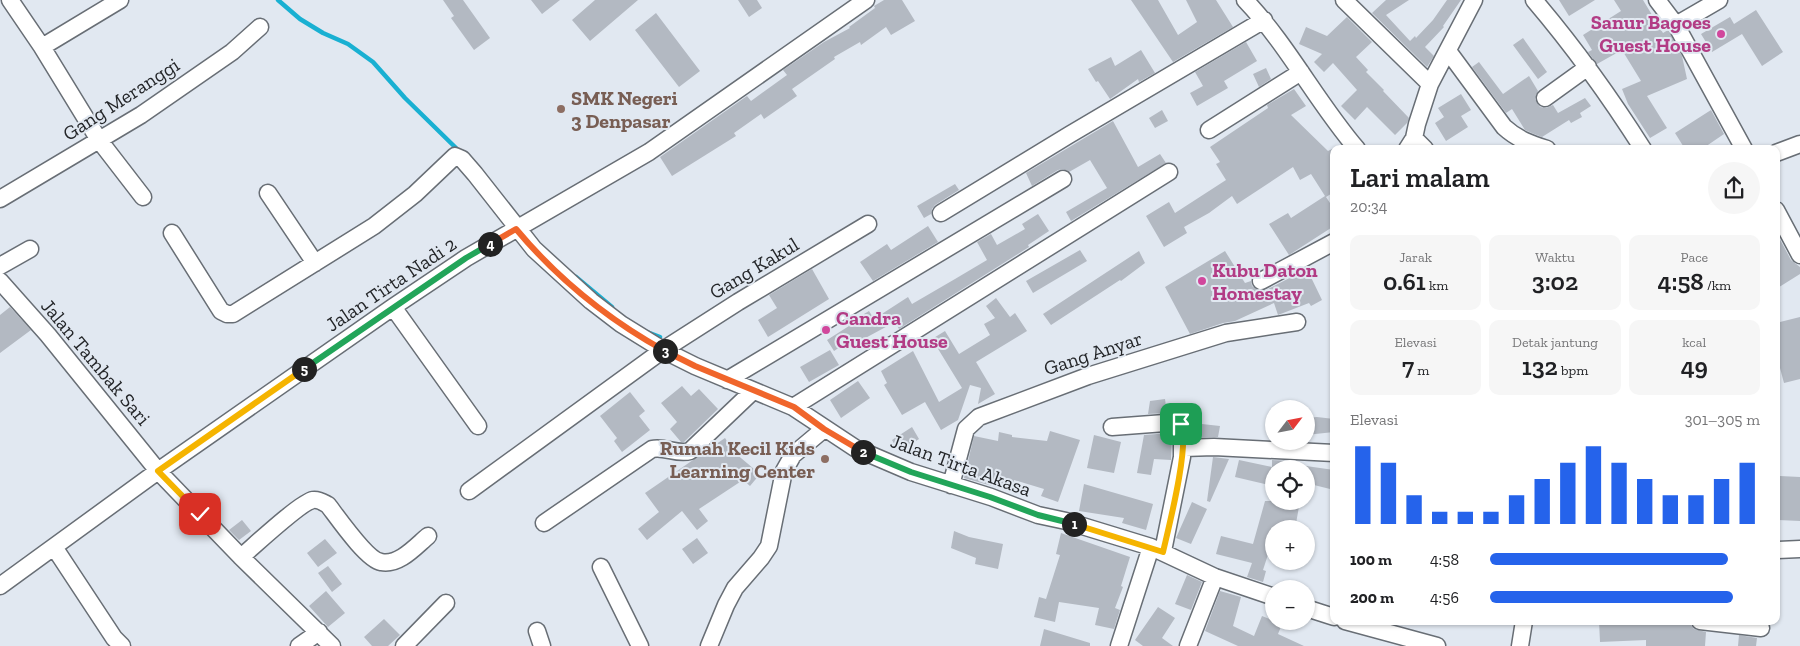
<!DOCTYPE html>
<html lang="id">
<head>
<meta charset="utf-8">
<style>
  :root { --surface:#fff; --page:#f6f6f6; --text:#202124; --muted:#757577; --accent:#2563eb }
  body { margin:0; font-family:"Zilla Slab",serif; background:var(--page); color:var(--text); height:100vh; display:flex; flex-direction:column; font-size:19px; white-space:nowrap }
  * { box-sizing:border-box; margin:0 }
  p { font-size:16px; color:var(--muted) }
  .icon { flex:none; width:28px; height:28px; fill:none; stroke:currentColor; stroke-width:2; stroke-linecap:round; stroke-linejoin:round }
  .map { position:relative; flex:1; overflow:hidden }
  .drawer { position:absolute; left:1330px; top:145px; width:450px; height:480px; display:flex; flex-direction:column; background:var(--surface); border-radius:10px; box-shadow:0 1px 4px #0004 }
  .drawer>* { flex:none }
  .needle { width:32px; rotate:58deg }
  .tools { position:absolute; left:1265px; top:400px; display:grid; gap:10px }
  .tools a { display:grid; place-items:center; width:50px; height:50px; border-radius:50%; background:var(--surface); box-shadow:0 1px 4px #0004; font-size:25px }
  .pin { position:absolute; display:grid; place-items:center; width:42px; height:42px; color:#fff; margin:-21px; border-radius:10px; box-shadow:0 2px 8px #0006 }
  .km { position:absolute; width:25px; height:25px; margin:-12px; border-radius:50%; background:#222; color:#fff; font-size:14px; line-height:25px; text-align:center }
  .round { display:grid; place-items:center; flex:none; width:52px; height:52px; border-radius:26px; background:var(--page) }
  .overview { display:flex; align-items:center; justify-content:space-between; height:85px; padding:0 20px }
  h1 { font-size:28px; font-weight:600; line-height:38px }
  .stats { display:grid; grid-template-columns:repeat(3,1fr); gap:8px; height:85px; padding:5px 20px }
  .stats div { display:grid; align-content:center; border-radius:10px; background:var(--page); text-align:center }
  .stats b { font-size:25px; font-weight:600 }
  .stats small { font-size:14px; font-weight:400 }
  .stats p { font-size:14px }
  .chart { height:140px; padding:10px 20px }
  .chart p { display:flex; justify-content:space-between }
  .chart svg { width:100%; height:90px; margin-top:5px; stroke:var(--accent); stroke-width:6 }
  ul { padding:0 20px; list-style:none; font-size:16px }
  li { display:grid; grid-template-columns:80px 60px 1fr; align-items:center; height:38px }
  li i { height:12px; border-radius:6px; background:var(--accent) }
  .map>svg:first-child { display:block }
</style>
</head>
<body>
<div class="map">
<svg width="1800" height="646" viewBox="0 0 1800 646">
  <rect width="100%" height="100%" fill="#e1e8f1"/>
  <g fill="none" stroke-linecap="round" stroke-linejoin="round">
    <!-- stream -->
    <path stroke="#19b0d2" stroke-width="4.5" d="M278,0L300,19L323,33L348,44L373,62L405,98L456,148
      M576,277L612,307
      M647,332L660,337"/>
  </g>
  <!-- building -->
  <path fill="#b3b9c2" d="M443,0H463L490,38L474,50L451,18L454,16Z
    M531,0H560L542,14Z
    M595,0H638L590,41L572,20Z
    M738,0H757L762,8L749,17Z
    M884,0H902L915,21L891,35L886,27L861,45L860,42L834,57L835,59L792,89L797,96L764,119L761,114L734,133L736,136L672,176L660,157L747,96L751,101L787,75L783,70L824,42L850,28L849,27L875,8L874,6Z
    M1131,0H1158L1178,35L1197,22L1186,0H1216L1233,27L1173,62Z
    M1386,0H1409L1386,15L1410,41L1415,36L1416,38L1433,20L1447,0H1461L1443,26L1444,27L1425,47L1434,56L1427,67L1372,13Z
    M1559,0H1595L1569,16Z
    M1614,0H1643L1663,33L1668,30L1682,56L1687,79L1647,96L1667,128L1650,138L1628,104L1622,89L1641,81L1622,50L1597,64L1588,52L1592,50L1583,35L1621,11Z
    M1756,10L1783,52L1762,66L1742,34L1712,52L1701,34L1730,17L1734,24Z
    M656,13L700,71L679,87L635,30Z
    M1347,17L1372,42L1356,57L1368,70L1366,72L1384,90L1383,91L1409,118L1407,123L1395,135L1367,107L1355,120L1341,106L1357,90L1333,63L1324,72L1314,62L1322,54L1299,44L1306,27L1327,36Z
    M1523,38L1547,72L1538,79L1513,45Z
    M1246,42L1257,61L1224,81L1228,88L1197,106L1190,93L1203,86L1195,72Z
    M1141,50L1155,73L1139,82L1138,79L1110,99L1098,81L1096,82L1088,69L1111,57L1115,66Z
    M1479,62L1503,94L1529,76L1538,91L1535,99L1540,107L1546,108L1553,105L1558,113L1585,98L1591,106L1580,113L1582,117L1571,123L1569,120L1542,137L1534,134L1525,130L1512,109L1506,113L1472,67Z
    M1266,68L1271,79L1259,87L1253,74Z
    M1294,89L1306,106L1291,115L1328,151L1334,148V192L1326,197L1334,209V226L1289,255L1269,224L1288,213L1291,218L1325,196L1311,174L1300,180L1293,167L1237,204L1232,196L1209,213L1184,227L1187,233L1164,247L1146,216L1169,202L1175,213L1226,180L1216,164L1220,162L1210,147L1268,108L1267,105Z
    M1461,94L1471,110L1461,116L1468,127L1446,141L1435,123L1444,117L1438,108Z
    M1162,110L1168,121L1155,128L1149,118Z
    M1711,110L1724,134L1702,149H1685L1675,133Z
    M1113,121L1138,167L1160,154L1166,163L1071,221L1066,212L1107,188L1090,160L1069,172L1063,169L1058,170L1032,186L1026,173Z
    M955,184L959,190L935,205L932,209L931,214L924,218L917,206Z
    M1038,214L1049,231L1028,245L1029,247L899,329L895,322L858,342L855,337L834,351L827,340L849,326L847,324L869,311L874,319L908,297L912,304L955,279L987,260L977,242L991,234L997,245L1025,229L1022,224Z
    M928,226L938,242L873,281L860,262L887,244L891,250Z
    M1776,232L1791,260L1800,267V274L1776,289Z
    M1080,250L1087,261L1033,293L1026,281Z
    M1139,251L1145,263L1121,281L1120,280L1051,325L1043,314Z
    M1225,251L1245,283L1251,281L1252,286L1260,291L1266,290L1307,269L1322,300L1311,306L1309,303L1278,315L1274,303L1235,321L1223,323L1190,334L1165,287Z
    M812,269L829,299L768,337L758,320L777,308L769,295Z
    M996,298L1010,317L1015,313L1027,331L976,362L995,394L978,404L981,388L970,385L958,420L941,430L925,402L902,415L884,385L887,383L881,371L913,351L939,402L962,388L932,339L945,331L959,354L990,335L984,324L995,318L986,306Z
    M10,307L31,330L0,353V315Z
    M1800,317V379L1784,383L1776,353V323Z
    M830,350L839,365L809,382L800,367Z
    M858,381L870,398L841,418L830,400Z
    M682,386L691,396L699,389L718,409L684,442H681L670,429L677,422L661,403Z
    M630,392L645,411L639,416L650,430L622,452L614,441L617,438L600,416Z
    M1165,399L1167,413L1148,414L1150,401Z
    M1317,417L1334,419V432L1306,435V418Z
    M1193,423L1220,426L1218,437L1192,438Z
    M912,427L919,439L899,452L892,440Z
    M1050,431L1080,440L1058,502L1041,496L1044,489L1014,480L1012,489L996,486V487L964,478L974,436L998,441L999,432L1012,435V437L1047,441Z
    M1170,433L1172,435L1171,460L1154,459L1151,475L1137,473L1144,435Z
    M1094,435L1121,442L1114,473L1087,468Z
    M725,438L735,453L760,474L750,486L743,480L699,509L708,521L697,530L682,511L647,540L638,529L659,512L645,493Z
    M1213,457L1229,459L1210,502L1207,501Z
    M1239,460L1272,467V460L1293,461V469H1272L1269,485L1235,477Z
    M1306,466L1334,470V490L1306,483Z
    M1780,476L1800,477V521L1778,520Z
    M1084,484L1153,504L1146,530L1122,523L1124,518L1079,511Z
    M1265,501H1300L1295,529H1274V536L1263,570L1266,571L1263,582L1247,577L1252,563L1216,554L1221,536L1253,544Z
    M1192,502L1207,509L1191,544L1176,538Z
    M242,520L251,531L239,540L229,530Z
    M954,531L969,537L1003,544L998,569L975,564L976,558L951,548Z
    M1061,533L1130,557L1121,586L1123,587L1115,608L1120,610L1114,629L1095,625L1099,608L1059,602L1055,622L1034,617L1039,597L1046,599L1060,555L1056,554Z
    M697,538L708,553L693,564L682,549Z
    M325,539L337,553L318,567L307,553Z
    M328,566L342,584L332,592L318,573Z
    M1187,575L1202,582L1191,610L1175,604Z
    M326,591L345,613L328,627L309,606Z
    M1220,591L1241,597L1233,626L1254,636L1262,616L1282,624L1278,634L1304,646H1238L1205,631Z
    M1158,607L1175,618L1162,638L1173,646H1143L1135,640Z
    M384,619L400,635L388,646H372L364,637Z
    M1599,621H1670V625H1691L1694,629L1706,632L1705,646H1646V640L1600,642Z
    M1044,629L1090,643V646H1040Z
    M1739,635L1757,638L1756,646H1738Z"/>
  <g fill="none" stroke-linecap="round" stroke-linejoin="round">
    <!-- minor casing -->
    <g stroke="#686e75" stroke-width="19">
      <path id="minor" d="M10,0L42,47L99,140L143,197
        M1245,0C1288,45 1316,101 1357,149
        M1344,0L1430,84
        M1534,0C1574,47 1610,97 1643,149
        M1657,0L1676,25L1744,149
        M1676,25L1719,0
        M42,47L120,0
        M1448,51L1504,127C1517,139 1531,144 1547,149
        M1545,98L1588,67
        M1209,130L1301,72
        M1414,138L1425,149
        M1407,149L1414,138L1417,124L1430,84L1474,0
        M1776,153L1800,144
        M268,193L315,263
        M0,199L141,115L232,52L260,27
        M1776,210L1800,255
        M941,213L1069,135L1264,20
        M172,233L221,311L227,314H233L374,226L415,194L455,156L462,159L475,174L534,249L591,301L621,324L663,350L695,366L793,407L855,448L911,472L991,497L1038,515L1066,521L1151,547L1215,577L1274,597
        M0,266L30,249
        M0,281L48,335L158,471L241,557L332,646
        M1261,281L1334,242
        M393,307L478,426
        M727,380L1063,179
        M793,407L1169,172
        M1112,427L1178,422L1182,426V457L1163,551
        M1183,448L1214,447L1334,453
        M951,485L966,429L979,417L1088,376L1226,333L1297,322
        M469,491L663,350L738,302L868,224
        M544,523L652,449C665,446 677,455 690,451L753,391
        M54,547L114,638L122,646
        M1776,550L1800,549
        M241,557C254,546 301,502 313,500C319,499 324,503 328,505C338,518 367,560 381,562C399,566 416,546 428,536
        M601,567L640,646
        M0,586L158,471L393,307L466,258L649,152L866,0
        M1306,608L1334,617
        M1345,621L1437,646
        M1700,621L1761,628
        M537,631L542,646
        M299,646L319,632
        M404,646L446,603
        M709,646L726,605L735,588L761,558L769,546L784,471L793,455L824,429
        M1119,646L1151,547
        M1188,646L1215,577
        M1520,646L1524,621"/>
    </g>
    <!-- minor -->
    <use href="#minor" stroke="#fff" stroke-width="16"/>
  </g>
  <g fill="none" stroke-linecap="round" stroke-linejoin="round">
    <!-- split-1 casing -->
    <g stroke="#fff" stroke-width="10">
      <path id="split-1" d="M1074,524L1163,552C1169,526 1190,444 1181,424"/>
    </g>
    <!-- split-2 casing -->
    <g stroke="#fff" stroke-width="10">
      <path id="split-2" d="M863,452L911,472L990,497L1038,515L1074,524"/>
    </g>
    <!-- split-3 casing -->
    <g stroke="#fff" stroke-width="10">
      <path id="split-3" d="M665,351L695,366L794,407L824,429L863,452"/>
    </g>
    <!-- split-4 casing -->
    <g stroke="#fff" stroke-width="10">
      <path id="split-4" d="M490,244L516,229C557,278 609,320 665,351"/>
    </g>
    <!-- split-5 casing -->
    <g stroke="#fff" stroke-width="10">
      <path id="split-5" d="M304,369L466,258L490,244"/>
    </g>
    <!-- split-6 casing -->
    <g stroke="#fff" stroke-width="10">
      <path id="split-6" d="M200,514L158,471L304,369"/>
    </g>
    <!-- split-1 -->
    <use href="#split-1" stroke="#f5b400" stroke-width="6"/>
    <!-- split-2 -->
    <use href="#split-2" stroke="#22a559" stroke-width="6"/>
    <!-- split-3 -->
    <use href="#split-3" stroke="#f0652b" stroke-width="6"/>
    <!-- split-4 -->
    <use href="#split-4" stroke="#f0652b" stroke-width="6"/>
    <!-- split-5 -->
    <use href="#split-5" stroke="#22a559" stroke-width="6"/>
    <!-- split-6 -->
    <use href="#split-6" stroke="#f5b400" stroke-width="6"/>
  </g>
  <!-- markers -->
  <g fill="#d1479c" stroke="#e1e8f1" stroke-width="2">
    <circle cx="1721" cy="34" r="5"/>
    <circle cx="1202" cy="281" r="5"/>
    <circle cx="826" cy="330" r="5"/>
  </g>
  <g fill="#8d6e63" stroke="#e1e8f1" stroke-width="2">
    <circle cx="561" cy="109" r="5"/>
    <circle cx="825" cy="459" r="5"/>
  </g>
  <g text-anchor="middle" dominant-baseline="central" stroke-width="4" stroke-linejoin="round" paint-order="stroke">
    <!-- hotel labels -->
    <g font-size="20" font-weight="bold" fill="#b23c85" stroke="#e1e8f1" text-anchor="start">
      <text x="1711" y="22" text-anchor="end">Sanur Bagoes<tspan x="1711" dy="23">Guest House</tspan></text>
      <text x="1212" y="270">Kubu Daton<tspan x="1212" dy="23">Homestay</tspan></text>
      <text x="836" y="318">Candra<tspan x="836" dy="23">Guest House</tspan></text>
    </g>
    <!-- education labels -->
    <g font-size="20" font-weight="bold" fill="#785e54" stroke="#e1e8f1" text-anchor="start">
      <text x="571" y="98">SMK Negeri<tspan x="571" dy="23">3 Denpasar</tspan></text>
      <text x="815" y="448" text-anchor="end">Rumah Kecil Kids<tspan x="815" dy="23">Learning Center</tspan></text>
    </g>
    <!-- street labels -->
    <g font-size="20" fill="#242629" stroke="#e1e8f1">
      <text transform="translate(121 99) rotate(-33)">Gang Meranggi</text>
      <text transform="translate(754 268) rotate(-31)">Gang Kakul</text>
      <text transform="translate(391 284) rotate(-34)">Jalan Tirta Nadi 2</text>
      <text transform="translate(1093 353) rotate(-18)">Gang Anyar</text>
      <text transform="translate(96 362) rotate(50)">Jalan Tambak Sari</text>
      <text transform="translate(961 465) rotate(20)">Jalan Tirta Akasa</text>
    </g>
  </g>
</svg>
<div class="tools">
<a><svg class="needle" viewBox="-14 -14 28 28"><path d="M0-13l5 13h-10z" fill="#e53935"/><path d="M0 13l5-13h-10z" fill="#757577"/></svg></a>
<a><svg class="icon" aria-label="locate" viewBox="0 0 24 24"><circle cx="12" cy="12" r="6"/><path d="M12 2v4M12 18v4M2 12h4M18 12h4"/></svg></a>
<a>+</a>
<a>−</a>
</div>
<div class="pin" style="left:1181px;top:424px;background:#1e9e55"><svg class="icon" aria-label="arrive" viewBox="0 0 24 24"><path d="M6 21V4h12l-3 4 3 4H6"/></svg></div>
<div class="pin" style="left:200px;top:514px;background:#d93025"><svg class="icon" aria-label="check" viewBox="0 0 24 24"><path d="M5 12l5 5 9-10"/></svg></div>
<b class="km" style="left:1074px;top:524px">1</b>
<b class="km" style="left:863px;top:452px">2</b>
<b class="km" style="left:665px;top:351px">3</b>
<b class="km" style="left:490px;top:244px">4</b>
<b class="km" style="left:304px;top:369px">5</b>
<section class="drawer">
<div class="overview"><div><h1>Lari malam</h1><p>20:34</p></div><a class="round"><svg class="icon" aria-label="share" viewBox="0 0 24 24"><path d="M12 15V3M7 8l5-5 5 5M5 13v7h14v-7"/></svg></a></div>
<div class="stats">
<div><p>Jarak</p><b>0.61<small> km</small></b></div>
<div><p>Waktu</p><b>3:02</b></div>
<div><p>Pace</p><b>4:58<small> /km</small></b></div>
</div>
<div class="stats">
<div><p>Elevasi</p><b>7<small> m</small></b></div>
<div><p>Detak jantung</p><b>132<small> bpm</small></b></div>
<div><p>kcal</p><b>49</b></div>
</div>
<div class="chart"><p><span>Elevasi</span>301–305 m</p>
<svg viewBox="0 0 160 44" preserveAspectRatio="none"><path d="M5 44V6M15 44V14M25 44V30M35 44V38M45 44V38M55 44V38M65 44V30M75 44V22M85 44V14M95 44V6M105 44V14M115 44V22M125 44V30M135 44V30M145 44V22M155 44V14"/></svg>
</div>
<ul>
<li><b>100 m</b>4:58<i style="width:88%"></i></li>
<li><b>200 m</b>4:56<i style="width:90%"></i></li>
</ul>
</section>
</div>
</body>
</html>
